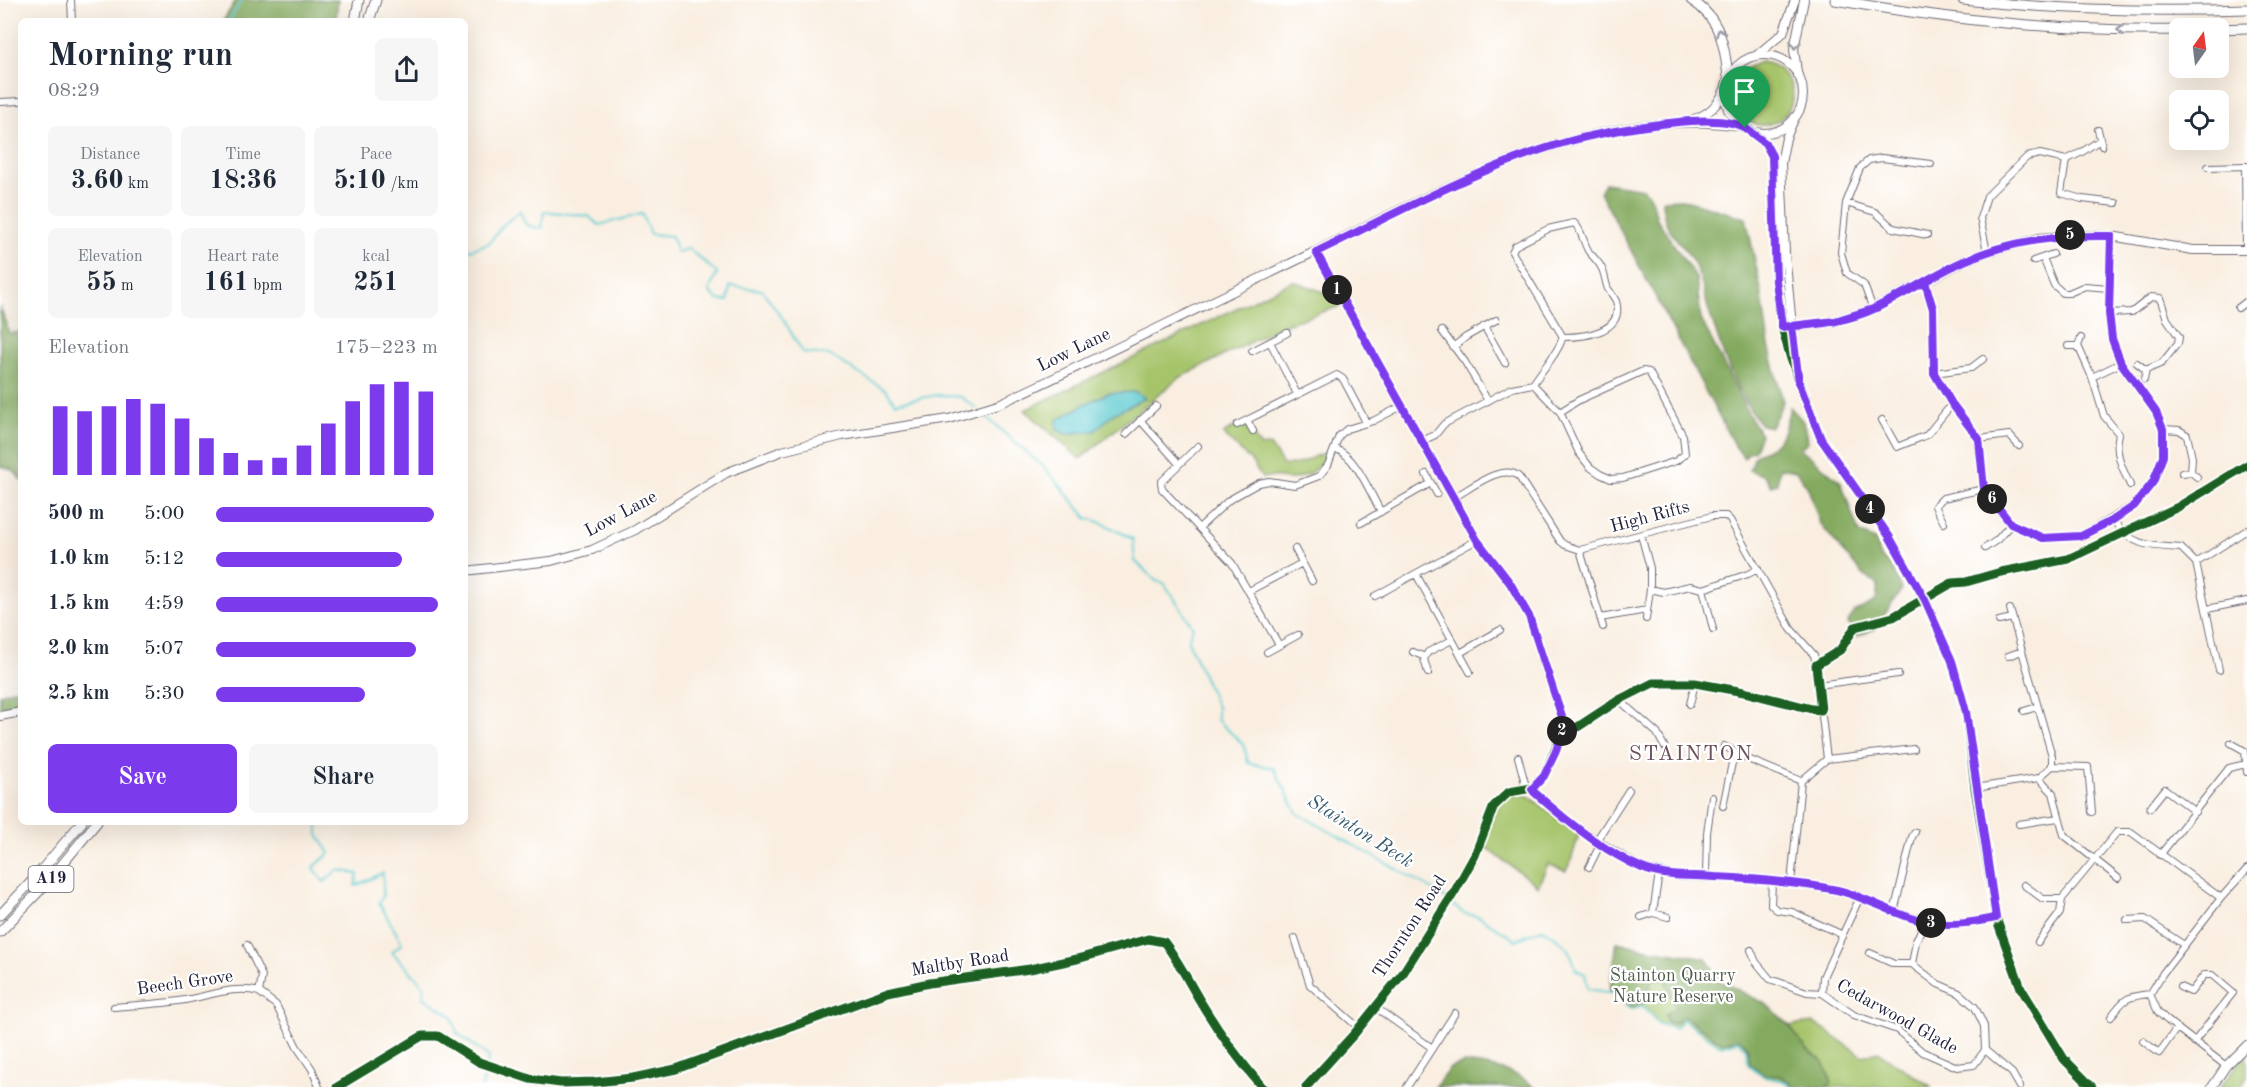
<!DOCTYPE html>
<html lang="en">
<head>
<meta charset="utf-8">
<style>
  :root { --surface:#fff; --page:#f6f6f7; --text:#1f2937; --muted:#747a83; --accent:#7c3aed }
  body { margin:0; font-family:"Old Standard TT",serif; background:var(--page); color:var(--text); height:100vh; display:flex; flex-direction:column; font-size:22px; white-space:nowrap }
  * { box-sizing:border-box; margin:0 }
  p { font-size:20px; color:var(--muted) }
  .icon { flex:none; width:33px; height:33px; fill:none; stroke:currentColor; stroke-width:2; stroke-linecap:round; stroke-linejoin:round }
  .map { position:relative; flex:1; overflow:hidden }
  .panel { position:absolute; left:18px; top:18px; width:450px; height:807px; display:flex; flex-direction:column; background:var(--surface); border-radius:9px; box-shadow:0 6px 24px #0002 }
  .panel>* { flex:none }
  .needle { width:39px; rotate:14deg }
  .fabs { position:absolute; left:2169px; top:18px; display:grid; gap:12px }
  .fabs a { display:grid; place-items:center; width:60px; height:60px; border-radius:9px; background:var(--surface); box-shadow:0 6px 24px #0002; font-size:30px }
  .pin { position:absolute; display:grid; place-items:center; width:51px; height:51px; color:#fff; margin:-62px -26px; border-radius:50% 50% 50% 0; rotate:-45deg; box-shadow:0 0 6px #0007 }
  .pin .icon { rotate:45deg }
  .km { position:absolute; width:30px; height:30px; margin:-15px; border-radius:50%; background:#222; color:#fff; font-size:16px; line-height:30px; text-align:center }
  .round { display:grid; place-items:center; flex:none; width:63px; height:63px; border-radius:9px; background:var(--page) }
  .head { display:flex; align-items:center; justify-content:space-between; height:102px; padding:0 30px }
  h1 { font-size:33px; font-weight:700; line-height:45px }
  .metrics { display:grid; grid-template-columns:repeat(3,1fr); gap:9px; height:102px; padding:6px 30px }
  .metrics div { display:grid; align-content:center; border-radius:9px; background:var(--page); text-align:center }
  .metrics b { font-size:26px; font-weight:700 }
  .metrics small { font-size:16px; font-weight:400 }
  .metrics p { font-size:16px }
  .chart { height:168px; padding:12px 30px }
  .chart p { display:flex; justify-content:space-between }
  .chart svg { width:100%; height:108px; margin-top:6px; stroke:var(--accent); stroke-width:6 }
  .primary-button { display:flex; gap:12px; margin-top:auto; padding:12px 30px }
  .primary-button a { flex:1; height:69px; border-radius:9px; background:var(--accent); color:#fff; font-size:24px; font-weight:700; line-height:69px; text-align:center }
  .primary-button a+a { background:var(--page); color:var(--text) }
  ul { padding:0 30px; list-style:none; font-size:20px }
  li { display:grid; grid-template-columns:96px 72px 1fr; align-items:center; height:45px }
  li i { height:15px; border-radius:8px; background:var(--accent) }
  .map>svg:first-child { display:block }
</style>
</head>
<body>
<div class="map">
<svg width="2247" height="1087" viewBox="0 0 2247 1087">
  <rect width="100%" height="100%" fill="#fff"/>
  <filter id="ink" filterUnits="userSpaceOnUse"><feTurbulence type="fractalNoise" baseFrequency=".0167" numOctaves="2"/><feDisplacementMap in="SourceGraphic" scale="12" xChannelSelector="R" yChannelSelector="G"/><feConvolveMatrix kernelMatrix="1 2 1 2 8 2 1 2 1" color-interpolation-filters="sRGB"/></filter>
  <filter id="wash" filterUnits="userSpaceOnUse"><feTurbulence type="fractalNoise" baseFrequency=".008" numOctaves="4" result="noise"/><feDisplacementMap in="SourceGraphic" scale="24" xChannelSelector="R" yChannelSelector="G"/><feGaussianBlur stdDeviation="1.35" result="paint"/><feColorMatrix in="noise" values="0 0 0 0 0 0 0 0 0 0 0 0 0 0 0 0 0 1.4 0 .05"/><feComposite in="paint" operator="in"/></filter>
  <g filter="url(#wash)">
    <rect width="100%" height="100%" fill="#f9eee0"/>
    <!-- green -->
    <path fill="#a6c46b" stroke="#647353" stroke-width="1.5" fill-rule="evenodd" d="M1760,62C1771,63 1776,66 1784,74C1814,106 1760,149 1738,109C1726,88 1739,69 1760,62Z
      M1293,281L1332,295L1341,306L1286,324L1179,378L1080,459L1025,410ZM1109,393L1144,398L1113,414L1057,420L1089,402Z
      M1234,427H1247L1261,447L1270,445L1283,465C1304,467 1308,455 1327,453C1320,469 1304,480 1287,479C1278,478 1271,475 1262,478L1252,462L1223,434Z
      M1518,794L1527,795L1579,834L1569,867L1565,871L1548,864L1538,886L1483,845C1490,826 1494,797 1518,794Z
      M1617,942L1641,948L1706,958L1720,981L1766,1004L1790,1026L1814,1023L1863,1056L1878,1052L1932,1087H1790L1789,1084L1781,1080L1765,1077L1748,1064L1746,1048L1738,1041L1721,1046L1683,1019L1675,1028L1659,1024L1642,1005L1635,1009L1630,1008L1610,990Z
      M2247,1053V1076L2241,1087H2220Z"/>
    <!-- forest -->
    <path fill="#84aa5f" stroke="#53664d" stroke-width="1.5" d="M236,0H338L336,21H223Z
      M1605,183L1644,189L1652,201L1657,219L1696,278L1701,319L1752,421L1761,434L1755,450L1748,453L1744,458L1733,443L1600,192Z
      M1682,199L1746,218L1761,290L1769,346L1783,402L1771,427L1761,425C1734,392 1721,348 1708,308C1704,295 1702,280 1696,268C1684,240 1663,237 1662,200Z
      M0,306L9,333L21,332V480L14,471L0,466Z
      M1790,407L1803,421L1808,442L1800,448L1841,482L1859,533L1875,540L1881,557L1891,566L1902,589L1875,629L1853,638L1848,622L1853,613L1876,601L1878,585L1862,574L1820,524L1808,488L1796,471L1780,468L1777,484L1771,486L1765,476L1749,470L1755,455C1784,443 1783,436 1790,407Z
      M21,687V705L0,710V694Z
      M1617,942L1641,948L1706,958L1720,981L1766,1004L1790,1026L1799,1040L1811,1053L1822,1060L1832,1082L1827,1087H1792L1791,1083L1780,1076L1766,1075L1750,1064L1747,1046L1738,1039L1723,1043L1685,1017L1674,1023H1668L1665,1014L1676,1008L1661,970L1651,976L1650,993L1645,1002L1632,1007L1610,990Z
      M1464,1063C1489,1066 1514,1069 1534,1087H1435L1450,1068Z"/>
    <!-- water -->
    <path fill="#5dcad0" stroke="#407686" stroke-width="1.5" d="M1136,392L1145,398L1113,414L1095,431L1065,434L1057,429V420L1089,402L1109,393Z"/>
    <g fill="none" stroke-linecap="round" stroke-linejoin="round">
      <!-- stream -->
      <path stroke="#5dcad0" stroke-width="2" d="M229,21L242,0
        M465,246L470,250L489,243L503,225L520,211L526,225L542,229L544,211L588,216L599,225L642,214L650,234L672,236L677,253L688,248L717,273L709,291L718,300L728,301L730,286L762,290L783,319L803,353L829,355L886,390L895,403L937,395L961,397L976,408
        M465,264L470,267L465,268
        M980,412L1046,469L1087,518L1102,523L1133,539L1135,561L1156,581L1164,583L1193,627L1188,641L1217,707V720L1244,745L1248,763L1274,768L1297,813L1437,892L1463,913L1480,917L1516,940L1542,929C1562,939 1571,949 1576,970L1585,974L1588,989L1614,993L1630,1008L1635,1009L1642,1005L1659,1024L1675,1028L1682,1019L1721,1046L1738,1041L1746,1048L1748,1064L1765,1077L1781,1080L1789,1084L1790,1087
        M318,822V835L330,853L313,868L324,882L338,870L358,874L355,886L383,873V896L379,903L402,943L392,952L424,986L423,997L452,1016L457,1033L489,1057L482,1087"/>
    </g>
  </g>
  <g filter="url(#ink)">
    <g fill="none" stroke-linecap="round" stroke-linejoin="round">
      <!-- minor casing -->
      <g stroke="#6d6975" stroke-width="8">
        <path id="minor" d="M71,0L72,21
          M0,102L21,101
          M2098,130L2102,146
          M2066,160L2082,152L2100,140
          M2245,166L2246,250
          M2208,167L2247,166
          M1846,203L1875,212L1893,228L1927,235
          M1987,252L1980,218L1987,196L2027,157L2040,154L2066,160L2061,193L2082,199L2116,203
          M2043,258L2054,285L2063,293H2069L2085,286L2109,288
          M2033,261L2053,254
          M1925,282L1933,309L1934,373L1952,404L1979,439L1984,489L2011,524L2043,538L2081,536L2134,505L2153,482L2163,456V429L2156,412L2121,363L2112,339L2109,313L2111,236
          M2238,308L2247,301
          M1873,309L1864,285L1847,273L1841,253L1846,203L1860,168L1869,160L1882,158L1931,164
          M2109,313L2132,312L2151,297L2160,298L2167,319L2179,337L2178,343L2162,363L2146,370
          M1484,326L1505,363
          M1442,331L1465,362L1488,401
          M1270,342L1297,394
          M2068,346H2078L2081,338
          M2078,346L2092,377L2104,416L2119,434C2114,452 2122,468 2130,485
          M1453,347L1466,337L1496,320
          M1252,351L1287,333
          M2137,363L2146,370L2144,380
          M1934,373L1971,368L1983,359
          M2092,377L2121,363
          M1533,384L1560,412L1579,453L1590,467L1600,474L1611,479L1623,478L1676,461L1685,454L1683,436L1649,372L1643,371L1579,400L1560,412
          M1533,384C1543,368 1557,355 1563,337L1512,252L1515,246L1548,229L1574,223C1582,229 1583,243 1589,252C1593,257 1598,261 1601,267C1605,273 1605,282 1608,289C1611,293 1614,297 1616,301C1625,333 1583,337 1563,337
          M1140,420L1179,464
          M1247,420L1253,431
          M1882,420L1897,447L1927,435L1952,404
          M1237,425L1337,375L1343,379L1366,422
          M2163,429L2179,430L2187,435L2192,458L2191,472
          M1126,434L1156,406
          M1979,439L2009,435L2019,446
          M1422,441L1435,435L1444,424L1512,388L1533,384
          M1198,446L1161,482L1162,489L1232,563L1279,645
          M1336,449C1356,456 1370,493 1381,512
          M2182,473L2191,472L2197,477
          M1426,474L1437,494
          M1453,498C1470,489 1502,462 1519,477L1560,541L1565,545L1580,550L1712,516H1726L1730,520L1791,629L1814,655L1816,665L1827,759L1801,781L1791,883
          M2113,520C2132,547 2150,546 2181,548L2196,563L2219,670
          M1361,523L1431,483
          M1944,523L1935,506L1943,498L1984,489
          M1199,528L1229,500L1259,483L1269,481L1295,485L1319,476L1328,465L1339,436L1347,429L1373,421L1402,406
          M1641,535L1650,568V589L1646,619
          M1985,548L1997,540L2011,524
          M1295,549L1312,581
          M1580,550L1603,627
          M2196,563L2247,530
          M1416,574L1470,672
          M1650,589L1664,592L1690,586L1703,589L1748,574L1758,569
          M1703,589L1713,629
          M1249,591L1302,563
          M1375,596L1477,540
          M2010,609L2052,756V766
          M2207,609L2247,601
          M1600,618L1647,610
          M1999,621L2012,618
          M1267,652L1298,635
          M1413,652L1425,657
          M1460,653L1500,630
          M2008,656L2022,651
          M1428,673L1424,659L1428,652L1452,640
          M1818,685L1898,674
          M1723,689L1744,692L1812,709L1821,710
          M1619,700L1657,733L1664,746
          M1690,704L1695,683
          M2024,711L2037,707
          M1562,732H1570C1592,717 1630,687 1655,683C1674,680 1693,682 1711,686
          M2231,743L2245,751L2247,772
          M1724,746L1735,752L1737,756L1743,757L1801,781
          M1518,757L1525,783L1541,798L1571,824L1642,868L1682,877L1733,878L1791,883L1837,890L1860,897L1894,912L1931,922L1958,924L1996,918
          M1827,759L1914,749
          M2052,766L2088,767L2092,812
          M2039,778L2052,766
          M1975,788L2039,778L2053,793L2064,835L2118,878
          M1723,806L1732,763L1737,756
          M2150,808L2165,789L2195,812
          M2019,824L2058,818
          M1596,841L1629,790
          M2160,855L2229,768L2246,764
          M1589,867L1601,843
          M1706,876L1707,833L1712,797
          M1772,882L1771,905L1777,910L1792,912L1843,935
          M2024,885L2043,899H2062
          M1860,897L1823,977L1822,993L1854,1015L1897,1030L1923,1052L1957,1067L1974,1065L1985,1050L1984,1026L1975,1007L1959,993L1938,984L1912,964L1916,941L1925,921
          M2221,898L2247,869
          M1894,912L1912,837L1915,832
          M1653,913L1659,873
          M1641,917L1653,913L1668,917
          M2127,920L2145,919L2184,945
          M1295,938L1310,985L1359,1028
          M2038,942L2060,913L2062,899L2117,832H2131L2221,898L2163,973L2150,994L2158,1012L2168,1021L2226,1066
          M247,945L262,976L259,992L276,1005L297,1047L312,1069L319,1087
          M1751,950L1756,962L1770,979L1807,992L1822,993
          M1870,953L1894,964H1912
          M2180,987L2191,992L2204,975H2212L2233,993L2194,1042
          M114,1007C137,1005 161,1004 185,1000C209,996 235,985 259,992
          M1375,1007L1432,1048
          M2111,1017C2124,998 2128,996 2150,994
          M2143,1041L2159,1053L2177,1028
          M1985,1050L2012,1073L2020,1087
          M337,1087L422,1036H438L479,1062L530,1079L561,1083L595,1082L633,1078L676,1069L888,992L929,983L1030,969L1077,959L1148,939L1164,942C1180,963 1191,987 1205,1009C1222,1037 1241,1062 1262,1087
          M1306,1087L1355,1033L1403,973L1455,891L1475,855L1494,806L1509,792L1532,788L1544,776L1560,740L1563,725L1562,717L1529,616L1510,583L1477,540L1316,252
          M1407,1087L1455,1013"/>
      </g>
      <!-- tertiary casing -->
      <g stroke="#6d6975" stroke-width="10">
        <path id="tertiary" d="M1795,117L1786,138L1781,163L1785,253L1795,358
          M1750,130L1765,143L1772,156L1776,281L1782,327L1791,359L1821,439L1889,536L1925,600L1952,661L1966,712L1975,788L1996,918L2021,988L2064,1059L2092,1087
          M1782,327L1809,325L1835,321L1873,309L1966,260L1987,252L2039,238L2075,235L2111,236L2193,250H2247
          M2212,1087L2226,1066L2247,1045"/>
      </g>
      <!-- secondary casing -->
      <g stroke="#6d6975" stroke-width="10">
        <path id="secondary" d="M1757,55L1783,33L1795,0
          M1725 94a39 39 0 1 1 78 0a39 39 0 1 1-78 0Z
          M1797,72L1794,49L1804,0
          M1694,119C1709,114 1719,104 1725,89
          M465,571L551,561L592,550L635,530L726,473L782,451L842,436L949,419L1001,403C1104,355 1206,304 1308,255C1438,192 1592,103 1741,126
          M0,716L21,712"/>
      </g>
      <!-- trunk casing -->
      <g stroke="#6d6975" stroke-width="11">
        <path id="trunk" d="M1691,0C1720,18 1725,45 1728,77
          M1835,0C1949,20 2064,32 2180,30
          M1963,0C2058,10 2152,12 2247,9
          M355,21L359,0
          M369,21L376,0
          M2218,29L2247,28
          M0,915L34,879L82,822
          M0,932L46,884L97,822"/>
      </g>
      <!-- minor -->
      <use href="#minor" stroke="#fff" stroke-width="6"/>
      <!-- tertiary -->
      <use href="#tertiary" stroke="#fff" stroke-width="8"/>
      <!-- secondary -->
      <use href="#secondary" stroke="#fff" stroke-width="8"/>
      <!-- trunk -->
      <use href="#trunk" stroke="#fff" stroke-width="9"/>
      <!-- cycleway casing -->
      <g stroke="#fff" stroke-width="13">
        <path id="cycleway" d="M1750,130L1765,143L1772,156L1776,281L1782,327L1791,359L1821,439L1889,536L1925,600L1952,661L1966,712L1975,788L1996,918L2021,988L2064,1059L2092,1087
          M337,1087L422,1036H438L479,1062L530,1079L561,1083L595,1082L633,1078L676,1069L888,992L929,983L1030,969L1077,959L1148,939L1164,942C1180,963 1191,987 1205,1009C1222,1037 1241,1062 1262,1087
          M1306,1087L1355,1033L1403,973L1455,891L1475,855L1494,806L1509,792L1532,788L1544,776L1562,732H1570L1619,700L1653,683H1695L1744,692L1812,709L1821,710L1816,665L1840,650L1855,627L1893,617L1952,583L1966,582L2001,572L2068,559L2178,507L2247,465"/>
      </g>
      <!-- cycleway -->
      <use href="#cycleway" stroke="#1b5e20" stroke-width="9"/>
    </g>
    <!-- one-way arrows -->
    <defs><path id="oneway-chevron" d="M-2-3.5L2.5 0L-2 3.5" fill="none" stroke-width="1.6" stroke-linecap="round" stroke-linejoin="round" transform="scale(1.5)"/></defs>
    <g stroke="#9c9ca7">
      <use href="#oneway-chevron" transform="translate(2121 30) rotate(-179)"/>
      <use href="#oneway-chevron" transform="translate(1720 33) rotate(-111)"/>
      <use href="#oneway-chevron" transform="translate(1795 45) rotate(97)"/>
    </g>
  </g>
  <g fill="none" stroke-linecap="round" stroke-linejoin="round" filter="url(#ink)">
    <!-- route casing -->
    <g stroke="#fff" stroke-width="12">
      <path id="route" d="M1745,128C1728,117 1689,121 1669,123C1636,127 1603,132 1570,141C1483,165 1397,213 1316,252L1477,540L1510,583L1529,616L1562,717V732L1556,751L1544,776L1532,789L1534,792C1564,819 1605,852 1642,868C1666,878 1690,875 1715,877C1755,879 1798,882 1837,890C1870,898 1899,918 1932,923C1954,926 1975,922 1996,918L1966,712L1952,661L1925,600L1889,536L1821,439L1799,383L1792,326C1819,325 1850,320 1876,308C1906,294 1934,274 1964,261C2011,240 2060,235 2111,236L2109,313L2112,339L2121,363L2156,412L2163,429V456L2153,482L2134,506L2113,520L2081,536L2043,538L2011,524L1984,489L1979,439L1952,404L1934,373L1933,309L1925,282L1873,309L1835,321L1782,327L1776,281L1772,156L1765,143L1745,128"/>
    </g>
    <!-- route -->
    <use href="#route" stroke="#7c3aed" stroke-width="8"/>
  </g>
  <g text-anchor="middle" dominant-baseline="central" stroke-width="4.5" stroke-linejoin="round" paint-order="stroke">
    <!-- shield labels -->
    <rect fill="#fff" stroke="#646476" stroke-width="1.5" x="28.5" y="866" width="45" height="26" rx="4.5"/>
    <g font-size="16" font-weight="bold" fill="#22223b">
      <text x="51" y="879">A19</text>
    </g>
    <!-- street labels -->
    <g font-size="18" fill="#22223b" stroke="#fff">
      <text transform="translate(1074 350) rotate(-26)">Low Lane</text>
      <text transform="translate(621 514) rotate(-28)">Low Lane</text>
      <text transform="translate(1650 517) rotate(-15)">High Rifts</text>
      <text transform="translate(1410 927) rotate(-57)">Thornton Road</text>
      <text transform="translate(960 963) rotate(-9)">Maltby Road</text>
      <text transform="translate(185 983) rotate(-8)">Beech Grove</text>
      <text transform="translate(1897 1017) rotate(29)">Cedarwood Glade</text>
    </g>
    <!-- park labels -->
    <g font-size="18" fill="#505b4c" stroke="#fff">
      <text x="1673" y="976">Stainton Quarry<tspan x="1673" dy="21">Nature Reserve</tspan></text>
    </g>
    <!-- water labels -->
    <g font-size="20" font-style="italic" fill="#375d6f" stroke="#fff">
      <text transform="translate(1360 832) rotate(32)">Stainton Beck</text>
    </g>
    <!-- quarter labels -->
    <g font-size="21" letter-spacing="1.5" fill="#6c525a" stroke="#fff">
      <text x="1691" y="754">STAINTON</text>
    </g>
  </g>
</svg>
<div class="fabs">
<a><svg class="needle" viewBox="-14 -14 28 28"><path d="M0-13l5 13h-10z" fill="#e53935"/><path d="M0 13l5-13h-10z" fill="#747a83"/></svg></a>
<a><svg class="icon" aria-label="locate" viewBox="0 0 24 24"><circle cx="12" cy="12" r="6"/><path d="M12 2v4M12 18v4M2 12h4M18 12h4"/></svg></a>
</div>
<div class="pin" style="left:1745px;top:128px;background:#1e9e55"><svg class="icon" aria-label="arrive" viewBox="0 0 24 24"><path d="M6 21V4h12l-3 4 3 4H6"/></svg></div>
<b class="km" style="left:1337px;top:290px">1</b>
<b class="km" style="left:1562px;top:731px">2</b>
<b class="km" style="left:1931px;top:923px">3</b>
<b class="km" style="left:1870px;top:509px">4</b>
<b class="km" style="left:2070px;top:235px">5</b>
<b class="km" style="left:1992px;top:499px">6</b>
<section class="panel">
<div class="head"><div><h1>Morning run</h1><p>08:29</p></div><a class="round"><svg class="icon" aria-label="share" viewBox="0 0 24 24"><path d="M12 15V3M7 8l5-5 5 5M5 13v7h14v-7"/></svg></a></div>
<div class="metrics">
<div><p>Distance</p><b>3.60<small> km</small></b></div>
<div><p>Time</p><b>18:36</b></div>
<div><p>Pace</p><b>5:10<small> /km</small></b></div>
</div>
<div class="metrics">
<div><p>Elevation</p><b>55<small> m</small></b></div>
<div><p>Heart rate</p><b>161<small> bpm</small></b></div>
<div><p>kcal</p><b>251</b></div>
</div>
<div class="chart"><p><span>Elevation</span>175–223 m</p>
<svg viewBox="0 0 160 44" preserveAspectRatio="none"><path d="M5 44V16M15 44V18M25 44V16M35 44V13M45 44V15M55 44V21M65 44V29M75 44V35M85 44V38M95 44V37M105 44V32M115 44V23M125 44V14M135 44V7M145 44V6M155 44V10"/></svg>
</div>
<ul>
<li><b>500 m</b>5:00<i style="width:98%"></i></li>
<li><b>1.0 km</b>5:12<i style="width:84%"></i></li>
<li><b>1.5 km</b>4:59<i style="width:100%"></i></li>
<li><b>2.0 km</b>5:07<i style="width:90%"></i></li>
<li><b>2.5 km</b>5:30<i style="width:67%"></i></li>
</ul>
<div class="primary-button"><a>Save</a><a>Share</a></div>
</section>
</div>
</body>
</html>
